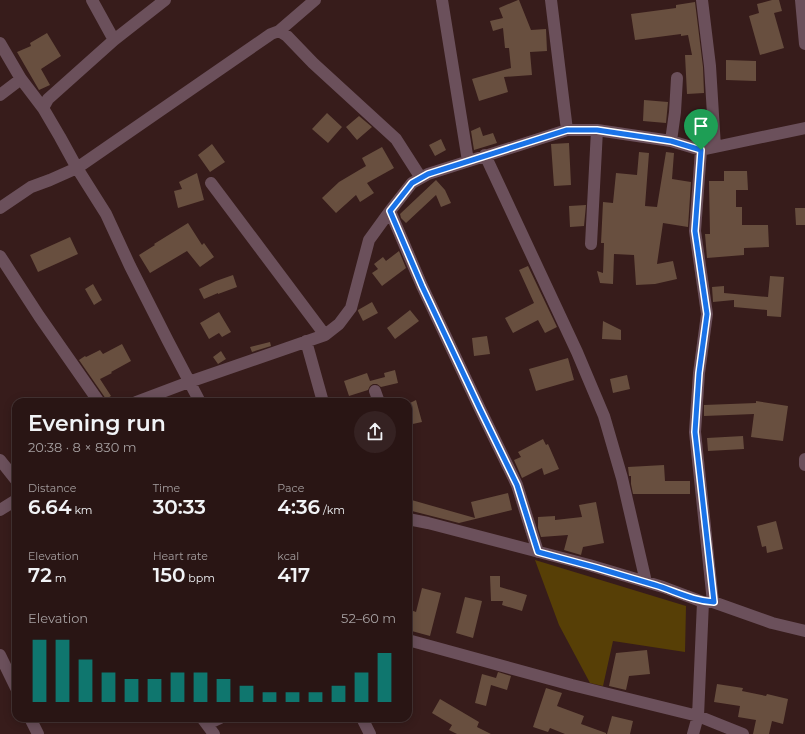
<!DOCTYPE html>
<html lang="en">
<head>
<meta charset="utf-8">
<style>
  :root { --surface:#291514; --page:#352222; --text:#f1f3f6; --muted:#a59fa0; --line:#453434; --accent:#0f766e }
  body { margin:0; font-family:Montserrat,sans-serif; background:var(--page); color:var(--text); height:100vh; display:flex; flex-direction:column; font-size:15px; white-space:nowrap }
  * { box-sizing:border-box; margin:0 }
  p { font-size:13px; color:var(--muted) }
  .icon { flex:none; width:22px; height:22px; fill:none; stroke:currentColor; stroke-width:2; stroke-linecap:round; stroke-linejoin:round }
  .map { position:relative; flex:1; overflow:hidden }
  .drawer { position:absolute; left:12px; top:398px; width:400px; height:324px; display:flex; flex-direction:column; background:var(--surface); border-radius:12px; box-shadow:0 2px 10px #0003,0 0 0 1px var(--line) }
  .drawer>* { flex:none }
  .pin { position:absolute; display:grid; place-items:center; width:34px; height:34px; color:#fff; margin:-41px -17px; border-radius:50% 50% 50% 0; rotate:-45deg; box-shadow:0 0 4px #0007 }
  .pin .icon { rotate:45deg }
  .round { display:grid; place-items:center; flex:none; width:42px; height:42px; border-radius:21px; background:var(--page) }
  .overview { display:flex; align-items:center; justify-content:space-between; height:68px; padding:0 16px }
  h1 { font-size:22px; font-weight:600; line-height:30px }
  .figures { display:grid; grid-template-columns:repeat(3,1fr); gap:6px; height:68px; padding:4px 16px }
  .figures div { display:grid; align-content:center }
  .figures b { font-size:20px; font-weight:600 }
  .figures small { font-size:11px; font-weight:400 }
  .figures p { font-size:11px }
  .chart { height:112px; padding:8px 16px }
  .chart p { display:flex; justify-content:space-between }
  .chart svg { width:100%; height:72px; margin-top:4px; stroke:var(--accent); stroke-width:6 }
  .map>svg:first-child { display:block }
</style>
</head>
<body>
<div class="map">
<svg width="805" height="734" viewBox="0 0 805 734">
  <rect width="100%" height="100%" fill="#371c1b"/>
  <!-- green -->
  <path fill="#573f06" d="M535,560L686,606L685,652L613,641L603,686L590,683L559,625Z"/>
  <!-- building -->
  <path fill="#684f3f" d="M518,0H519L531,30L546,29L547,51L530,52L532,75L504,77L508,92L479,101L472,79L511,68L509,48H505L503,28L493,31L490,21L503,18L499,8Z
    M772,0H779L782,11L774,13L784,48L760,55L749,16L759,13L757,4Z
    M695,2L703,67L704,93L687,94L685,55H692L688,35L681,36V34L635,40L631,14L676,8V5Z
    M47,33L61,56L41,69L50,85L39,90L17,52L31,46L30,43Z
    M726,60L756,61V81L726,80Z
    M644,100L668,102L666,123L643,121Z
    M327,113L342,127L328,143L312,129Z
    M359,116L372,127L357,140L346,127Z
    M480,127L483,136L493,133L497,143L474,150L471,131Z
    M441,139L446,150L435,156L429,145Z
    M569,143L571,185L554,186L551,144Z
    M212,144L225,162L210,172L198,155Z
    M382,147L394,168L367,183L374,193L360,202L356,195L336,213L322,198L339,182L366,166L362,158Z
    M639,152L649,153L645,206L657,207L666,152L674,153L672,179L691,182L688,227L663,223L657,264L673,261L677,279L655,284L636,285L634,255L614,254L613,284L600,283L597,271L603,273L604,243H601L603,202L613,203L616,173L637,175Z
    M724,171H747L748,190H736V207H742V225H768L769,247L744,248V255L707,258L705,234H710L709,181H724Z
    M197,173L204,200L178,208L174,191L182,189L179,182Z
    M436,180L445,190L451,203L441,207L436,195L406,223L401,218L400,214Z
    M586,205L584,226L570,227L569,206Z
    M795,208H805V225H796Z
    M188,223L202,245L204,243L214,257L200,267L187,251L150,273L139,255L155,245L154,244Z
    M70,237L78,254L38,272L30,255Z
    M399,251L406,268L382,286L372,273L378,269L374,264L383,257L386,261Z
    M528,266L557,327L545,333L538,320L513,333L505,318L534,303L519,270Z
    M233,275L237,287L218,294V293L204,299L199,289L216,281Z
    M770,276L784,277L781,317L767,316V310L734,307V300L713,302L712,287L724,286V293L768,297Z
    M93,284L102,300L94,305L85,289Z
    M372,302L378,313L363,321L358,311V310Z
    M410,310L419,321L395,339L387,328Z
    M219,312L231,332L222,337L219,333L209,339L200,323Z
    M603,321L621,330V340L602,339Z
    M487,336L490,354L474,356L472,338Z
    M270,342L271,346L252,352L250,347Z
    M122,344L131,361L111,372L112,373L100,379L111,396L106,399L79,360L85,356L86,357L100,350L103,354Z
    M221,351L226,359L218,364L213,357Z
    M568,358L574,380L536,391L529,369Z
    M395,370L398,383L381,387L377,384H373L370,386L368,390L349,396L344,381L367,373L370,381L385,377L384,373Z
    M627,375L630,389L613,393L610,379Z
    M416,400L422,422L408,425V404Z
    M756,401L788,406L783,441L751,437L754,414L704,416V405L756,403Z
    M743,436L744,449L708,451L707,438Z
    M543,439L546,445L548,444L559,469L544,475L542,468L522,478L514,460L521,457L518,452Z
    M664,465L665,481H690V494H633L631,484V476H629L628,467Z
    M508,493L512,510L459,523L408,510V499L475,518L471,502Z
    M596,502L604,543L583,547L581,555L564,550L568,535L541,537L538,528V517L555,516V520L582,517L579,505Z
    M776,521L783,549L767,553L766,546L762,547L757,526Z
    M490,576H500V587L527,595L522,611L502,605L503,601H491Z
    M422,588L441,593L430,636L408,630V609L416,612Z
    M465,597L482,601L473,638L456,633Z
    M647,650L650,674L629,676L626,690L609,686L616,653Z
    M498,672L511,676L507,690L491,685L486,706L475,703L482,674L496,678Z
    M717,684L743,688L742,691L766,696L767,694L788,699L783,724L772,721L769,734H753L756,720L738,717L740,706L714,702Z
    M546,688L562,693L557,706L584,716L581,724L606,733V734H565L550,728L548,732L533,727Z
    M440,699L479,722L477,727L491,734H457L449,730L452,725L432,713Z
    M612,716L633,721L630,734H607Z"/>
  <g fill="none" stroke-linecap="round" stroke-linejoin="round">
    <!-- minor -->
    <path stroke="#6b505b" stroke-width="12" d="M92,0L114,40
      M442,0L468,161
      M551,0L567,130
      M702,0L710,66L715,147
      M801,0L805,44
      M279,31L287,36L313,63L396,139L421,178
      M0,43L21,79L43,108
      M0,95L21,79
      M671,141L675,112L677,78
      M701,150L695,231L707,314L699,373L695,432L713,602
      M485,155L577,352L604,416L622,478L646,582
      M211,183L325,335
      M0,208L31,187L50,180L77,168L60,137L43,108L48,99L114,40L165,0
      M390,211L422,286L480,409L517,485L538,552
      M591,244L597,130
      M0,256L39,316L99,402
      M306,341L323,402
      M375,391L379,402
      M136,402L189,382L325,335L339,324L351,308L369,240L390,211L412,183L428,174L567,130H597L671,141L701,150L805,128
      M200,402L168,341L130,266L106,214L77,168L271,34L279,31L315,0
      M805,459V465
      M0,460L16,480
      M0,510L16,500
      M408,519L428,523L589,565L663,587L703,602H713L772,623L805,631
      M408,640L572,685L698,716L743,734
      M0,655L16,688
      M30,718L38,734
      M202,718L214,734
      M362,718L370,734
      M207,724L220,718
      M693,734L698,716L703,602"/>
  </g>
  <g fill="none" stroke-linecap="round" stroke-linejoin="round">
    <!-- route casing -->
    <g stroke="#fff" stroke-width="8">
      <path id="route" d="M567,130H597L671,141L701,150L695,231L707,314L699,373L695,432L714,602C693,601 675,591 655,585C616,573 577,562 538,552L517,485L480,409L422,286L390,211L412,183L428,174Z"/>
    </g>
    <!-- route -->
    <use href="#route" stroke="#1a73e8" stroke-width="5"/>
  </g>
</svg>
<div class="pin" style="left:701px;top:150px;background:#1e9e55"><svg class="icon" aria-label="arrive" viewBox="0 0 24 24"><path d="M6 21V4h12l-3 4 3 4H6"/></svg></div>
<section class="drawer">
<div class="overview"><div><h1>Evening run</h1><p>20:38 · 8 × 830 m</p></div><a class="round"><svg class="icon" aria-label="share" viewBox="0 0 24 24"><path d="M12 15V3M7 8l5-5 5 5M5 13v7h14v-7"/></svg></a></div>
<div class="figures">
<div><p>Distance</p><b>6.64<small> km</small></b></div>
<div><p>Time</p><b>30:33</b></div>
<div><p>Pace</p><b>4:36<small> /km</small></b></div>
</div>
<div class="figures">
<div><p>Elevation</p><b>72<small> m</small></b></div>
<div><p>Heart rate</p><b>150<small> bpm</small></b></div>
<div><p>kcal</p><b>417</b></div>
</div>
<div class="chart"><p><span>Elevation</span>52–60 m</p>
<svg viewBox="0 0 160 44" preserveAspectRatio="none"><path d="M5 44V6M15 44V6M25 44V18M35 44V26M45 44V30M55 44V30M65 44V26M75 44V26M85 44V30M95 44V34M105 44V38M115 44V38M125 44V38M135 44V34M145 44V26M155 44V14"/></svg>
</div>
</section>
</div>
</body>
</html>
